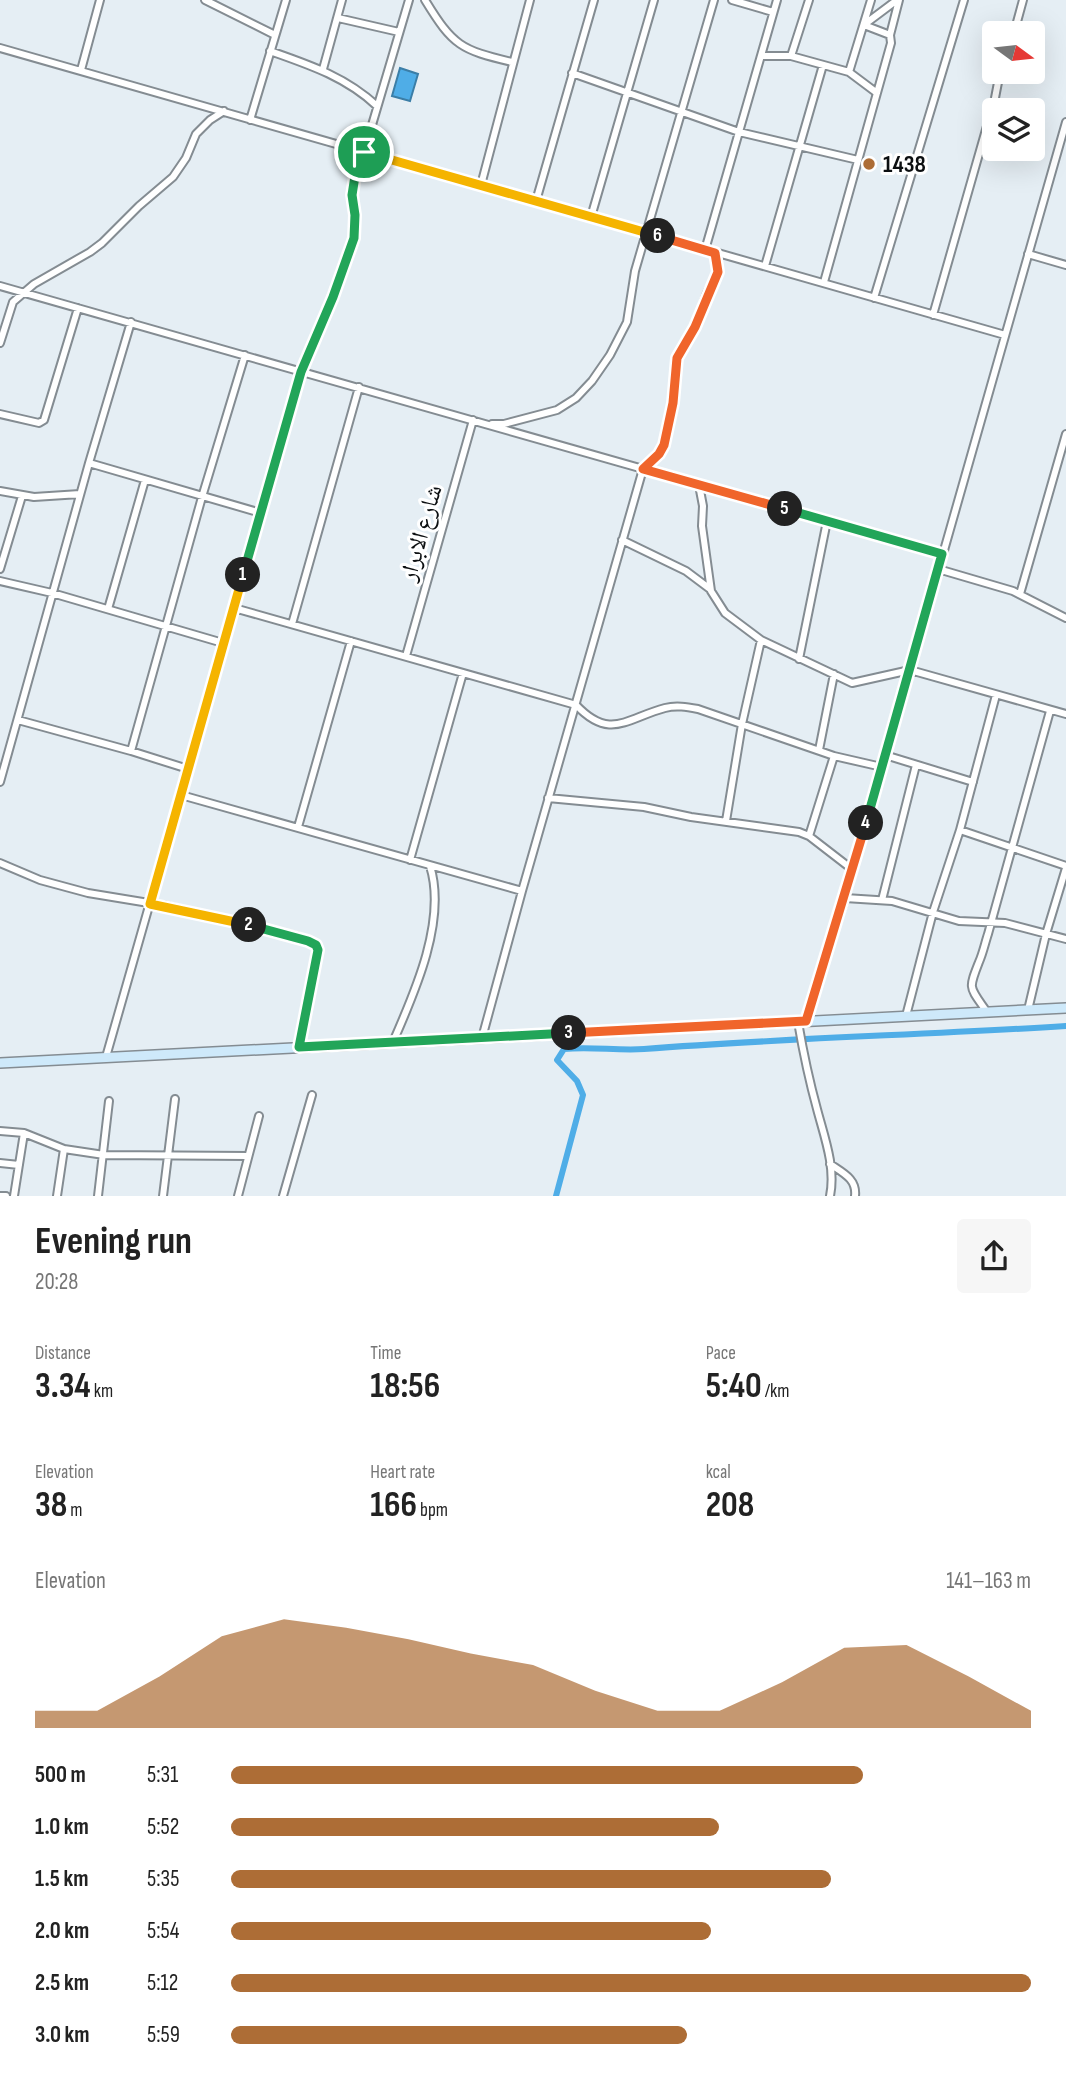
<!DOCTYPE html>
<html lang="en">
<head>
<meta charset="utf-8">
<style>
  :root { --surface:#fff; --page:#f6f6f6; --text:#222; --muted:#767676; --accent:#ad6d36 }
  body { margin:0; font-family:"Sofia Sans Condensed","Noto Naskh Arabic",sans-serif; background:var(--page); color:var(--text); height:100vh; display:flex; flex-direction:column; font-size:26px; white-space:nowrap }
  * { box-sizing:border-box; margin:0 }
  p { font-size:23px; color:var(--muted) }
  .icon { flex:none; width:38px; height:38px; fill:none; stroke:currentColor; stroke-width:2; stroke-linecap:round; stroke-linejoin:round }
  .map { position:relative; height:1196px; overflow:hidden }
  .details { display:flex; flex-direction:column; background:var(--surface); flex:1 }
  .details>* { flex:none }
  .needle { width:46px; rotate:105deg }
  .controls { position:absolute; left:982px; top:21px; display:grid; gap:14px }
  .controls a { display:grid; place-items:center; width:63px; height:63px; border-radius:7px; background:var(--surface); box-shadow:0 7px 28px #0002; font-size:35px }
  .pin { position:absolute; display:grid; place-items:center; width:60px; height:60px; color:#fff; margin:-30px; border:4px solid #fff; border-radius:50%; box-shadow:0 2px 7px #0007 }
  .km { position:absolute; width:35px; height:35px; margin:-18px; border-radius:50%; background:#222; color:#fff; font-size:19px; line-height:35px; text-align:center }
  .round { display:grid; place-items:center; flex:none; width:74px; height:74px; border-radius:7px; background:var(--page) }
  .head { display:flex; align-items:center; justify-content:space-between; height:119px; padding:0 35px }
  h1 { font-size:38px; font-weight:700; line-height:52px }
  .stats { display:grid; grid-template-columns:repeat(3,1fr); gap:10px; height:119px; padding:7px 35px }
  .stats div { display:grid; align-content:center }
  .stats b { font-size:35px; font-weight:700 }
  .stats small { font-size:19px; font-weight:400 }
  .stats p { font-size:19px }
  .chart { height:196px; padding:14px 35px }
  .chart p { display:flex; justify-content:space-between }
  .chart svg { width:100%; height:126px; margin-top:7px; fill:var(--accent); opacity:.7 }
  ul { padding:0 35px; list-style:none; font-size:23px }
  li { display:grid; grid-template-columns:112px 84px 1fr; align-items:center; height:52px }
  li i { height:18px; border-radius:9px; background:var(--accent) }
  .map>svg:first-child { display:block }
</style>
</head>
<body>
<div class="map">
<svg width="1066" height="1196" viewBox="0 0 1066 1196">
  <rect width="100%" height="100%" fill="#e5eef4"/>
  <!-- water -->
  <path fill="#4fade7" stroke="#3b7ea7" stroke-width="2" d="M400,68L418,74L410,101L392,96Z"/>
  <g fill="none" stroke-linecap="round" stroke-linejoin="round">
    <!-- canal -->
    <path stroke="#4fade7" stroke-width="6" d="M556,1196L583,1095L577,1081L557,1060L564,1049C591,1046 617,1051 644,1049C785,1038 925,1035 1066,1026"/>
    <!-- street casing -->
    <g stroke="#848c92" stroke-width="10">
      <path id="street" d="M205,0L275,35
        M425,0C453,46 461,50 512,62
        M732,0L773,12
        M338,18L399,32
        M865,24L897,0
        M864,25L890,35
        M1014,33L1023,0
        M0,48L1005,335
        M270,51C310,65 346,77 377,106
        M761,56H791L849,72L877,93
        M791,56L809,0
        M323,69L342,0
        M81,70L100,0
        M849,72L871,0
        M572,73L739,132L858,160
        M250,120L286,0
        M481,185L530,0
        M536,201L594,0
        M591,217L654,0
        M705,250L777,0
        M1028,254L1066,265
        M765,266L823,65
        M824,282L891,43L890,35L899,0
        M0,286L942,554
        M874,298L964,0
        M933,315L995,98L1000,72
        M0,343L13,302L34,284L90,252L102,243L139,206L173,177L186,158L196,134L210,120L224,111
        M0,414L39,423L44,420L78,308
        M492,424H504L557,410L576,398L592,381L610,355L627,322L635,271L714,0
        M89,463L261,513
        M699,485L703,506L702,526L711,591L725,613L761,640L852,683L910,670L1066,714
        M0,491L34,497L80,494
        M622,540L686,571L710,589
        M0,569L22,496
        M938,569L1013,591L1066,618
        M0,581L52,593L223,643
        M1020,594L1066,434
        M234,608L576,705C610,741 627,718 665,708C676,705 687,707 698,709L834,756L882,767
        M108,609L145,480
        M292,624L359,387
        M406,656L473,420
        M799,659L827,521
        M18,720L131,751L188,769
        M819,750L834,674
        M131,751L202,497L245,355
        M885,755L973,782
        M0,782L89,463L131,322
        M181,795L522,891
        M548,798L644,807L691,817L799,832L809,836L853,870
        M726,821L742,724L761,640
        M298,827L351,641
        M960,830L1066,866
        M809,836L834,756
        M410,860L463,673
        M0,863L40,880L88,893L167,906L296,936L312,942L318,950L317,959L299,1047
        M845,898L892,901L959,921L1005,923L1066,939
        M882,900L916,765
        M1028,1010L1046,934L1066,868
        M987,1012C969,986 968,990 979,962C983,953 985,943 988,934L1050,711
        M906,1016L933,912L960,830L996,695
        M806,1021L845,898L1066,122
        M798,1022C803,1051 809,1080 817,1109C824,1136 836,1167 830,1196
        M482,1038L522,891L643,469L659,454L664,445L673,403L677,357L695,327L707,293L718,272L715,252
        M393,1042C415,992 447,920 430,866
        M106,1057L301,372C317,329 341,287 353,241C358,224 351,210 352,193C353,178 359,165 364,152L409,0
        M0,1131L24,1133L64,1149
        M0,1163L19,1165
        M830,1164C843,1173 857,1179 855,1196
        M0,1196H6
        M14,1196L24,1133
        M57,1196L64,1149L104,1155L248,1156
        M98,1196L109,1101
        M163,1196L175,1099
        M238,1196L259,1116
        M283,1196L312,1095"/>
    </g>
    <!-- secondary casing -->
    <g stroke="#848c92" stroke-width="12">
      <path id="secondary" d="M0,1063L1066,1008"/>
    </g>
    <!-- street -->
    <use href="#street" stroke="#fff" stroke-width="6"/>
    <!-- secondary -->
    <use href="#secondary" stroke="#cee9fa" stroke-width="9"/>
  </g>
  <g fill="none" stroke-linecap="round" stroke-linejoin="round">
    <!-- split-1 casing -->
    <g stroke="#fff" stroke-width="14">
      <path id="split-1" d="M243,575L301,372L333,297L354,238L355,215L352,195L355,176L364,152"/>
    </g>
    <!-- split-2 casing -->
    <g stroke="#fff" stroke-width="14">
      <path id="split-2" d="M243,575L150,904L249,925"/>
    </g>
    <!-- split-3 casing -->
    <g stroke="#fff" stroke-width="14">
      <path id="split-3" d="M249,925L308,941L316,945L318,950L299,1047L569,1033"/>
    </g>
    <!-- split-4 casing -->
    <g stroke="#fff" stroke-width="14">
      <path id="split-4" d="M569,1033L806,1021L866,823"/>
    </g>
    <!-- split-5 casing -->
    <g stroke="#fff" stroke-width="14">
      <path id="split-5" d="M785,509L942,554L866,823"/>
    </g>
    <!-- split-6 casing -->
    <g stroke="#fff" stroke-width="14">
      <path id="split-6" d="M658,236L715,253L718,272L695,327L677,358L673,403L664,445L659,454L643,469L785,509"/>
    </g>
    <!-- split-7 casing -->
    <g stroke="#fff" stroke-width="14">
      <path id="split-7" d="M364,152L658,236"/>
    </g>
    <!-- split-1 -->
    <use href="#split-1" stroke="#22a559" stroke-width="9"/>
    <!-- split-2 -->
    <use href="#split-2" stroke="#f5b400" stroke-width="9"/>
    <!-- split-3 -->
    <use href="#split-3" stroke="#22a559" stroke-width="9"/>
    <!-- split-4 -->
    <use href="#split-4" stroke="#f0652b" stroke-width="9"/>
    <!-- split-5 -->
    <use href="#split-5" stroke="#22a559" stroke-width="9"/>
    <!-- split-6 -->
    <use href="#split-6" stroke="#f0652b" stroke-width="9"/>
    <!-- split-7 -->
    <use href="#split-7" stroke="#f5b400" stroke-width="9"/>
  </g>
  <!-- markers -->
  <circle fill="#ad6d36" stroke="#fff" stroke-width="2.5" cx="869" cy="164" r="7"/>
  <g text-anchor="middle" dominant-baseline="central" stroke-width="6" stroke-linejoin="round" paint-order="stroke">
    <!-- poi labels -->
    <g font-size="24" font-weight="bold" fill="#0c0f11" stroke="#fff" text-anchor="start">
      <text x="883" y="164">1438</text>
    </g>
    <!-- street labels -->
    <g font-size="24" fill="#0c0f11" stroke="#fff">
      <text transform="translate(421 533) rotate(-74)">شارع الابرار</text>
    </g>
  </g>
</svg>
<div class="controls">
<a><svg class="needle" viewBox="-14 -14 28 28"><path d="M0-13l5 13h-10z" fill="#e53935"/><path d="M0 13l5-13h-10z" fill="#767676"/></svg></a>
<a><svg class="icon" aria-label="layers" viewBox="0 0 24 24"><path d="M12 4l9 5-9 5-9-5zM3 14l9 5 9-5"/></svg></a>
</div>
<div class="pin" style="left:364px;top:152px;background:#1e9e55"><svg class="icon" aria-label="arrive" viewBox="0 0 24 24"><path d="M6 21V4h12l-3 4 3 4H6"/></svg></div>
<b class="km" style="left:243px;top:575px">1</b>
<b class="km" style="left:249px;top:925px">2</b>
<b class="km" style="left:569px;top:1033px">3</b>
<b class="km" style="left:866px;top:823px">4</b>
<b class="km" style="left:785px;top:509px">5</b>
<b class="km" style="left:658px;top:236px">6</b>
</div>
<section class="details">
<div class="head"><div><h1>Evening run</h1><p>20:28</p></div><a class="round"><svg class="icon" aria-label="share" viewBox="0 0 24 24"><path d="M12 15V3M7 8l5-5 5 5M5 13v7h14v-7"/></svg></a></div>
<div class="stats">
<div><p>Distance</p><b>3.34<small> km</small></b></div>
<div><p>Time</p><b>18:56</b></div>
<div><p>Pace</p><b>5:40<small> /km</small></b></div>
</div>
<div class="stats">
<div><p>Elevation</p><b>38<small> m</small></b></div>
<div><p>Heart rate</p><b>166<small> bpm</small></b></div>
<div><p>kcal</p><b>208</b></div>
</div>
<div class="chart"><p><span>Elevation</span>141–163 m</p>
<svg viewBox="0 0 160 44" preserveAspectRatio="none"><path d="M0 44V38L10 38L20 26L30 12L40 6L50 9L60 13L70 18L80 22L90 31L100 38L110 38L120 28L130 16L140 15L150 26L160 38V44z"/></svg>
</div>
<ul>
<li><b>500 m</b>5:31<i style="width:79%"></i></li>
<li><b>1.0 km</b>5:52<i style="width:61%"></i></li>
<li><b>1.5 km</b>5:35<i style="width:75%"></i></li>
<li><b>2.0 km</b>5:54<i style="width:60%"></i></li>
<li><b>2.5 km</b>5:12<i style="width:100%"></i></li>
<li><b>3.0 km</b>5:59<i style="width:57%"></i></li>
</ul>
</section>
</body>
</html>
